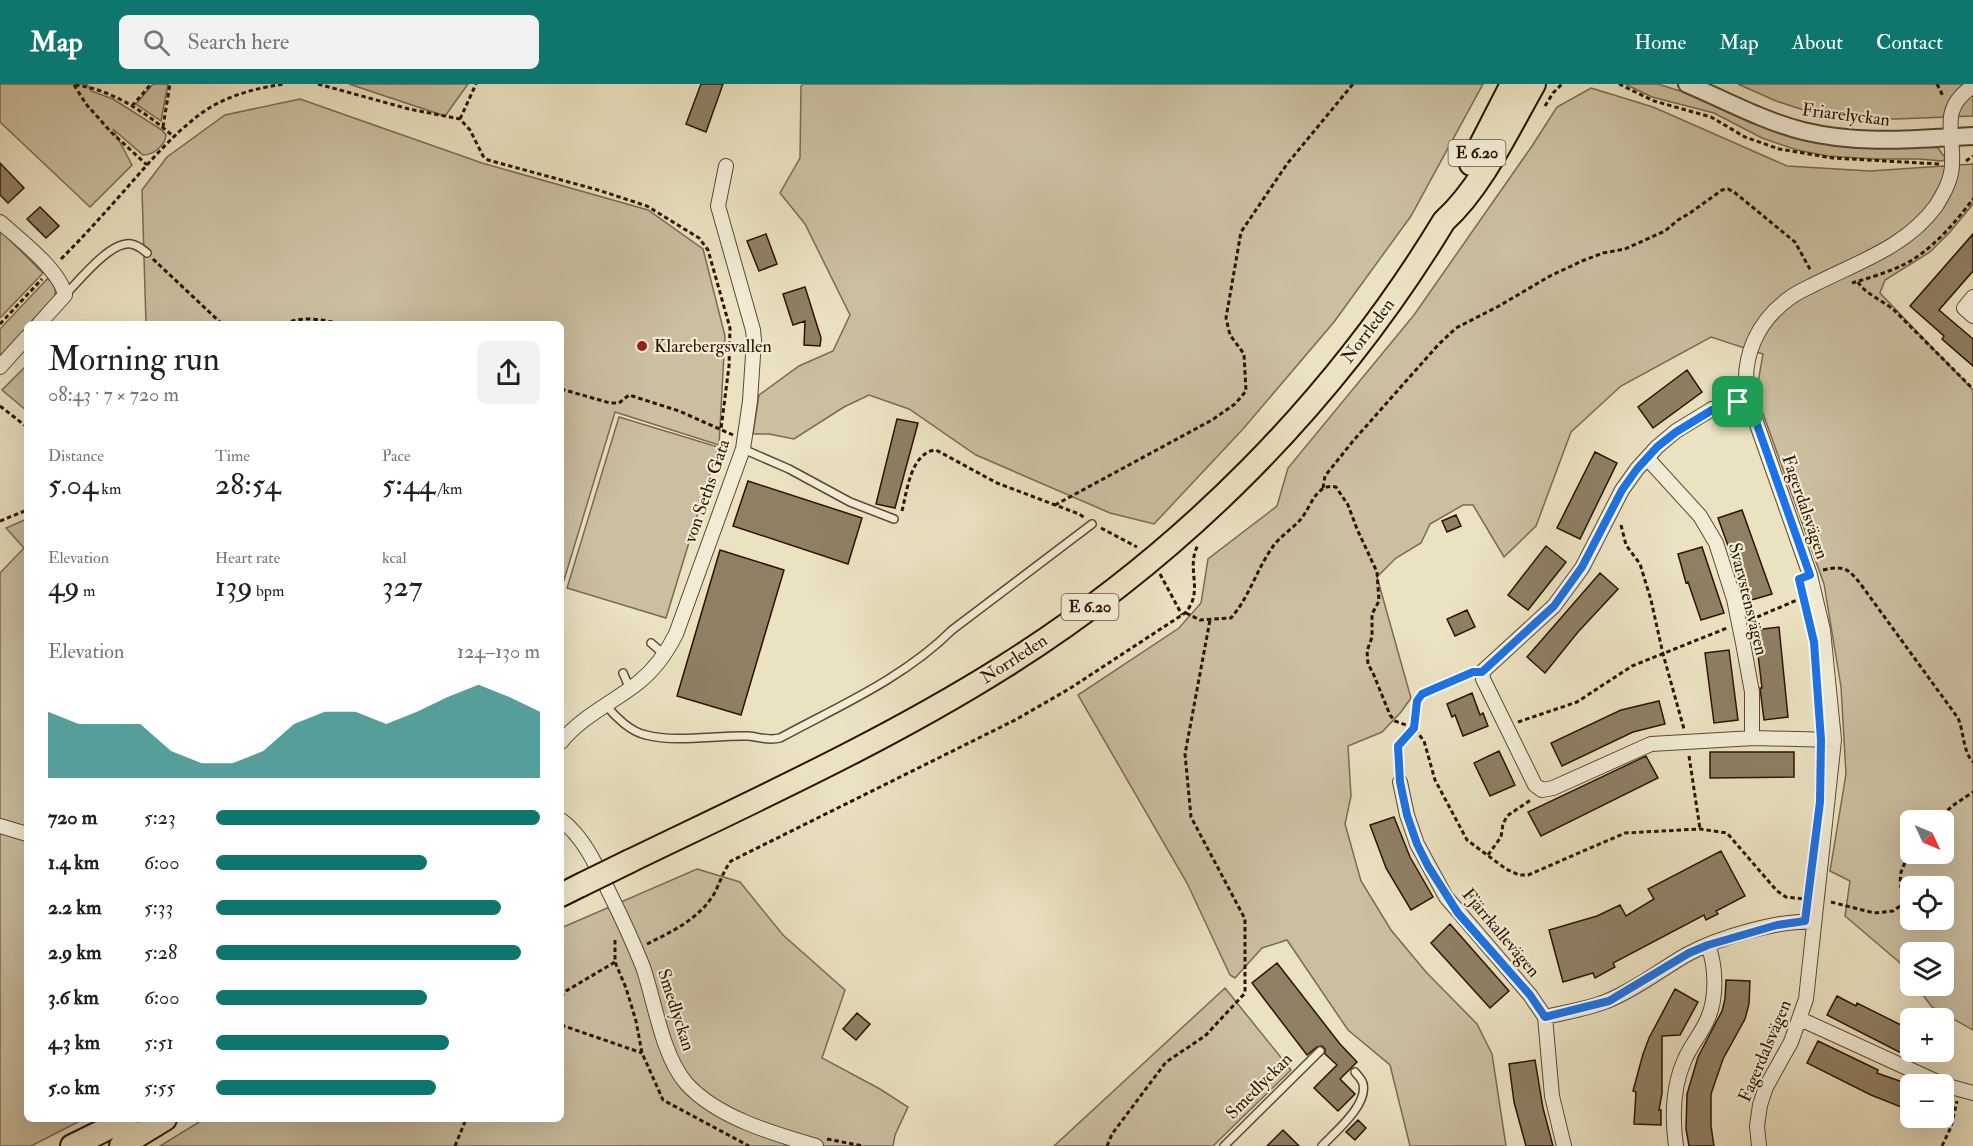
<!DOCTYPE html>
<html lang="en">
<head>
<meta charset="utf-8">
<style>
  :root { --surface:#fff; --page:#f2f2f2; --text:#202124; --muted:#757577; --accent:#0f766e }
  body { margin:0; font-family:"IM FELL Double Pica",serif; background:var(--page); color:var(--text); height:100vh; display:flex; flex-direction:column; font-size:22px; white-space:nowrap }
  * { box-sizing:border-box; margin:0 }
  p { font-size:20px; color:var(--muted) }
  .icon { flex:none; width:33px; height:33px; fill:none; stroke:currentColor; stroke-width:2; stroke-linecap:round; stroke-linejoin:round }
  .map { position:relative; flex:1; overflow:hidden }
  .panel { position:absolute; left:24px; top:237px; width:540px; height:801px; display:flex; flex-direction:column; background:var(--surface); border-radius:9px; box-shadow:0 6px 24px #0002 }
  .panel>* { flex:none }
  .needle { width:39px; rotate:134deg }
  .controls { position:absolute; left:1900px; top:726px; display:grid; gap:12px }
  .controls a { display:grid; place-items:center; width:54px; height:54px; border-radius:9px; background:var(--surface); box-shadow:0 6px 24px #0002; font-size:30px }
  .pin { position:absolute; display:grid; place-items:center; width:51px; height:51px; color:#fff; margin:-26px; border-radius:12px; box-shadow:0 3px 9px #0006 }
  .round { display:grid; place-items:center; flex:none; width:63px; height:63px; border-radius:9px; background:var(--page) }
  .headline { display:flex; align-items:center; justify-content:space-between; height:102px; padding:0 24px }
  h1 { font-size:33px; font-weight:600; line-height:45px }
  .stats { display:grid; grid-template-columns:repeat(3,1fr); gap:9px; height:102px; padding:6px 24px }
  .stats div { display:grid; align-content:center }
  .stats b { font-size:30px; font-weight:600 }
  .stats small { font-size:16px; font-weight:400 }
  .stats p { font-size:16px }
  .chart { height:168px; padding:12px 24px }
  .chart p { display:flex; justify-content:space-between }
  .chart svg { width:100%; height:108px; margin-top:6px; fill:var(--accent); opacity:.7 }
  ul { padding:0 24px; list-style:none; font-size:20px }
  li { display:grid; grid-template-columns:96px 72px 1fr; align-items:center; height:45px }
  li i { height:15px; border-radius:8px; background:var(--accent) }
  header { display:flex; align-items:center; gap:36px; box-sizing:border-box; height:84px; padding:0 30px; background:var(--accent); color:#fff }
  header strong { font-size:28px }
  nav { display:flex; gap:33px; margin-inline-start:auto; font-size:21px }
  .search { width:420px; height:54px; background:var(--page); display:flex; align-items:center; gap:15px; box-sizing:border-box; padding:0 21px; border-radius:9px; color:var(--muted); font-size:22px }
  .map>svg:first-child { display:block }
</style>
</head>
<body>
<header>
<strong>Map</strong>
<div class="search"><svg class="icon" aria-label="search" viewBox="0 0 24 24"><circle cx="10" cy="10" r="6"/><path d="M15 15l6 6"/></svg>Search here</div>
<nav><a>Home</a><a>Map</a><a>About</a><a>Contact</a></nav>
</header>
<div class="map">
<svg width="1973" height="1062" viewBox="0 0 1973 1062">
  <rect width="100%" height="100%" fill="#ebe2c1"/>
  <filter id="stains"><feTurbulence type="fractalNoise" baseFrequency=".00333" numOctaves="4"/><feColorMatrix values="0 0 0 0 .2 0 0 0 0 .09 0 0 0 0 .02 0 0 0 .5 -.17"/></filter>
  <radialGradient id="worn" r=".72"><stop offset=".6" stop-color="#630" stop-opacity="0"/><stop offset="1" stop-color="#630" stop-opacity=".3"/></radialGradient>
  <!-- green -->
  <path fill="#cbbfa0" stroke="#7c6a50" stroke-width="1.5" fill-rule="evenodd" d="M0,0H87L91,7L113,15L162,46L166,51C165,61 154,71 143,71L113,45L132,81L90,123L0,38Z
    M153,0H168L161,37L136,20Z
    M349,0H468L445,32Z
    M803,0H1483L1411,132L1334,238L1243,345L1154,440L1110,429L976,371L909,325L869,311L844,323L794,355L769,350H753L759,311L799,282L833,267L850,231L805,140L780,109L800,74L801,2Z
    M1625,0H1658L1683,8L1759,41L1833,60L1860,64L1933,63L1938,64L1946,75L1942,77L1919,75H1874L1828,72L1797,66L1762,54L1714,29L1652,13Z
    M1738,0H1973V32L1896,35L1825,33L1776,17Z
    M1591,4L1653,23L1787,82L1870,87L1973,80V120L1950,148L1930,168L1885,196L1880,209L1973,306V946L1932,923L1916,902H1944V868H1911V894L1899,878L1845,832L1850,797L1830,787L1846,690L1841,603L1824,500L1756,310L1763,270L1711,253L1621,302L1571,348L1536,442L1504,473L1473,421H1463L1430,440L1421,459L1396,474L1377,493L1411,614L1401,628L1382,648L1348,662L1351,712L1345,740L1361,797L1391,846L1426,888L1477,940L1492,970L1506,1062H1410L1390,981L1348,946L1287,856L1262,864L1235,894L1230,891L1187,799L1078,611L1179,544L1201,519L1208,475L1277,422L1288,384L1414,231L1532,62L1557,23ZM1911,736H1944V770H1911ZM1911,802H1944V836H1911Z
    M300,15L482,79L648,126L703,165L725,252L719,361L615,328L561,506V240H146L142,106L167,73L225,31Z
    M0,146L43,189L0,234Z
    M47,195C54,197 56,206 55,212L29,240H27V243L0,272V245Z
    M27,281V327L2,306Z
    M619,333L718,363L666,534L567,504Z
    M27,435V1035H84L31,1062H0V489L24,464L6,444Z
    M697,785L740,798L783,851L845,906L822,974L880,1005L908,1023L895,1051L893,1062H160L204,1035H561V844Z
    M1225,904L1291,986L1213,1062H1054Z"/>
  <!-- building -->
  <path fill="#8f7f64" stroke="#2c1400" stroke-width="1.5" d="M701,0H723L706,48L686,40Z
    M0,79L24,104L8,119L0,111Z
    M40,123L59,142L46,154L27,135Z
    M766,150L777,180L759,187L747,157Z
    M1973,150V187L1939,226L1973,255V282L1942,255L1944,252L1910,222Z
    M805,203L821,254L820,262L804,261L805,237L793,241L783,210Z
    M1687,286L1702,308L1653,344L1638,323Z
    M897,335L918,339L895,424L876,420Z
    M1595,368L1617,379L1580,455L1557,444Z
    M748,397L862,434L848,480L733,442Z
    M1742,426L1772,510L1748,517L1718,434Z
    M1456,431L1461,442L1447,448L1442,437Z
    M1546,462L1566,478L1528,526L1508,511Z
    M1702,463L1724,529L1701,536L1688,498L1686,499L1678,470Z
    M720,466L784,486L741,631L677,612Z
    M1600,489L1618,505L1578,548L1545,589L1527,573Z
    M1467,526L1475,543L1455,552L1447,535Z
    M1779,543L1788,633L1764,636L1760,604H1762L1755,546Z
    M1729,566L1738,636L1714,639L1705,569Z
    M1472,609L1480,631L1483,629L1488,642L1463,652L1455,631L1452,633L1447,620Z
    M1659,617L1665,640L1633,648L1562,682L1551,659L1621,626Z
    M1499,667L1515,701L1490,712L1474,679Z
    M1710,668H1794V693L1710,694Z
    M1646,672L1658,694L1541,752L1528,728Z
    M1394,733L1410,773L1433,813L1411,826L1386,784L1370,741Z
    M1721,767L1745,812L1716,827L1718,830L1706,836L1704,831L1613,879L1615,883L1595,894L1593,889L1563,898L1549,846L1597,832L1620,821L1626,832L1654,815L1648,805Z
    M1450,840L1509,907L1490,924L1431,859Z
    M1277,879L1340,960L1357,978L1340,995L1355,1010L1338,1027L1314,1004L1337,981L1325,970V965L1322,962L1317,963L1307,971L1252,899Z
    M1726,896L1750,897L1749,920L1745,935L1723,975L1711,1010V1042L1714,1062H1689L1686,1045L1687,1010L1698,973L1722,927L1725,915Z
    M1675,905L1698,918L1680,951L1662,952V1009L1659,1026H1661V1041L1634,1040L1636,1008L1633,1007L1643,970L1649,954Z
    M1837,912L1856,922L1857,919L1911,946V974L1827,931Z
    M857,929L870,940L856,956L843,945Z
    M1818,957L1878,986L1877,989L1911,1001V1027L1871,1011L1807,979Z
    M1535,976L1543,1024L1553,1062H1526L1514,1018L1509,980Z
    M1358,1036L1366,1044L1355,1056L1346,1048Z
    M1283,1046L1299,1062H1267Z"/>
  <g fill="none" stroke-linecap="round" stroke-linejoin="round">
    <!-- service casing -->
    <g stroke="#5c4830" stroke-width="10">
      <path id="service" d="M65,211C79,197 110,157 131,160C138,161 142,165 147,169
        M743,365L789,385L850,418L894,435
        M651,559L665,571
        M623,589L630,605
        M606,621C615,633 631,648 646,651C677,659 716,651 748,652C760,653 768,657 780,654C839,622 904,594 952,546L1092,440
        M1224,1062L1320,967
        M1322,1062C1335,1048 1368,1021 1363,1000C1362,995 1358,992 1355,988"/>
    </g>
    <!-- minor casing -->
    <g stroke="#5c4830" stroke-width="16">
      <path id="minor" d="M0,138C19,155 60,186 65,211L39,240
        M1973,213L1964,224L1973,232
        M0,283L27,253
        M1748,315L1712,325L1676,347L1657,363L1637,385L1622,406L1582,484L1554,522L1482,588L1483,595L1535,701L1542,706L1553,704L1651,660L1754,654L1834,656
        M1647,374L1700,432L1716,459L1734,515L1743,559L1752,608V654
        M561,658C582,632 614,618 639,598C655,585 667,568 676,550L743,365L750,317L754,256L753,246L718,122L726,82
        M1400,698L1407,731L1417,760L1446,813L1530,911L1545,933L1552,1012L1564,1062
        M561,736C584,753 597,783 609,808C621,832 633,858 643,883C655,918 662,971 686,999C716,1033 774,1050 816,1062
        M0,742L27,750
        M1545,933C1566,928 1588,925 1607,917C1635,906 1660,886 1686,871C1717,854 1780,835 1814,838
        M1800,935L1942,1000
        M1944,1001L1973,1009
        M1676,1062C1672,1033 1673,1001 1685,975C1691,961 1702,949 1708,934C1717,913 1716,882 1708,861
        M1759,1062L1757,1042L1760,1021L1766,1003L1791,958L1806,915L1834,656L1823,546L1810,491L1748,315C1740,274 1757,237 1791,213C1798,208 1807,204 1815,200C1858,178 1906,163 1936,122C1944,109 1952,95 1952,80C1954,46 1939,25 1973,2"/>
    </g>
    <!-- tertiary casing -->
    <g stroke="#5c4830" stroke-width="20">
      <path id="tertiary" d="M1687,0C1725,16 1763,37 1803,47C1860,61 1916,55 1973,52"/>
    </g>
    <!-- trunk casing -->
    <g stroke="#2c1400" stroke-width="26">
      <path id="trunk" d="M1471,80L1512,0
        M630,777C756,716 886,657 1005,582C1183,470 1335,317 1444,137C1481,104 1509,44 1534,0
        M561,811L581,801
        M72,1062L127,1035
        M121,1062L165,1035"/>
    </g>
    <!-- path -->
    <path stroke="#2c1400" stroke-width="3" stroke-dasharray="4.5 3" stroke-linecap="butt" d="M318,0L409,25L460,35L470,46L483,72L488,76L598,106L647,122L699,154L708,166L730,244L729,282L721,345
      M1619,0L1654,17L1711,33L1745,53L1779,65L1833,74L1939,80
      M1937,0L1943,12
      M74,1L86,20L111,48L147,81
      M75,1C111,5 147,29 174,53
      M132,22L151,0
      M1545,22L1553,9L1562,0
      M460,35L476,0
      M163,43L170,0
      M1966,77L1973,72
      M61,175C83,153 103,131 124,107C149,79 174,48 206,26C229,11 257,4 284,0
      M153,175L222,240
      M1858,198C1865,210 1884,217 1895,227L1973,305
      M1852,199C1869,194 1889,188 1905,180C1932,166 1955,139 1973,115
      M0,240L42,195
      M284,240C301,232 323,235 340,240
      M561,305L610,319H619L629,311L679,327L733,351
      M0,322L27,343
      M1323,404L1325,392L1353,357L1438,261L1456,244L1499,222L1550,192L1582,177L1603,169L1625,165L1665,147L1678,136L1690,129L1722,106L1728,105L1734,108L1795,158L1811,187
      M1055,421L1212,336L1235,320L1246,307L1244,270L1230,251L1226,234L1241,148L1287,80L1353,0
      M902,427C907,407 911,368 936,366L997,399L1079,430L1085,434
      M0,437L27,426
      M1621,441L1626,461L1640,480L1651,516L1663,570L1684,645
      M1101,444L1137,463
      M1823,486C1845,481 1849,485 1862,502L1958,634C1964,648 1963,668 1973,678
      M1160,490L1182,531
      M1186,529L1200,536L1231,534C1250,512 1257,484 1274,461C1282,451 1293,444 1301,435C1312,421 1316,399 1336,403L1348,421L1357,445L1377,488L1379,517L1372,530V553L1367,567L1368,580L1373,589L1390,631L1395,637L1414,644L1424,657L1435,696L1467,756L1506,785L1519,791H1528L1625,749L1700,745L1727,749L1777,807L1786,813L1804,815
      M1750,536L1802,514
      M1518,638L1577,618L1632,582L1727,544
      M1689,672L1700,745
      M1400,684C1393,652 1405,663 1414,642C1417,634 1414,627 1417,619C1422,604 1455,595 1470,589
      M1936,736L1955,720L1973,708
      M1488,771L1501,753L1503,740L1507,732L1532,715
      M1831,818L1874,829L1893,827L1900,822L1903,814L1900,798L1901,788L1911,764
      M615,856V878L626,904L636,937L642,969L663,1016L749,1062
      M647,860C671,848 699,835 714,810C720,799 723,787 731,777L1017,635L1069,605L1185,529C1205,507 1185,485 1198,461
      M561,913L566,907L615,878
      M561,941L642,969
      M827,1055L863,1062
      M455,1062L466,1035
      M1107,1062L1112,1050L1166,978L1205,952L1245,909V835L1191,733L1185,670L1210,536
      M1942,1062L1951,1043L1957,1017"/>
    <!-- service -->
    <use href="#service" stroke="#f2ecd7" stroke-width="7"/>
    <!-- minor -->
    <use href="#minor" stroke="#f2ecd7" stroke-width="14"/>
    <!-- tertiary -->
    <use href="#tertiary" stroke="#f2ecd7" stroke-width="16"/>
    <!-- trunk -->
    <use href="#trunk" stroke="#ebe2c1" stroke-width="22"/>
    <!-- trunk-bridge casing -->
    <g stroke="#2c1400" stroke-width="26" stroke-linecap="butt">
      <path id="trunk-bridge" d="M581,801L630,777"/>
    </g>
    <!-- trunk-bridge -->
    <use href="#trunk-bridge" stroke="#ebe2c1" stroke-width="22"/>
  </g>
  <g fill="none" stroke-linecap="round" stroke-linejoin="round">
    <!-- route casing -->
    <g stroke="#fff" stroke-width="12">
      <path id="route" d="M1748,315L1810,491L1799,495L1814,558L1821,656L1820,718L1805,837L1777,841L1708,861L1689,869L1609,917L1545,933L1530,911L1458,829L1428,782L1417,760L1407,731L1400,698L1398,662L1414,644L1417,617L1422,610L1473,588H1482L1554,522L1582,483L1622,406L1637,385L1657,363L1676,348L1712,326Z"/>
    </g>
    <!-- route -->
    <use href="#route" stroke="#1a73e8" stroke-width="8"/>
  </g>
  <!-- markers -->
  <circle fill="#8f2418" stroke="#f2ecd7" stroke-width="2" cx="642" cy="262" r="6"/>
  <g text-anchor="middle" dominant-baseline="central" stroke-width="4.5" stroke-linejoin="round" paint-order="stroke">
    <!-- shield labels -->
    <g fill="#f2ecd7" stroke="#675540" stroke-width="1.5">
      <rect x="1448.5" y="56" width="57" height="26" rx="4.5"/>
      <rect x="1061.5" y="510" width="57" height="26" rx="4.5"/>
    </g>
    <g font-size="16" font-weight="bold" fill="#2c1400">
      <text x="1477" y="69">E 6.20</text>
      <text x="1090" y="523">E 6.20</text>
    </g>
    <!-- street labels -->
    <g font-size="18" fill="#2c1400" stroke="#f2ecd7">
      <text transform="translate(1846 31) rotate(7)">Friarelyckan</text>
      <text transform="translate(1368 247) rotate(-53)">Norrleden</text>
      <text transform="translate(707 407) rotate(-71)">von Seths Gata</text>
      <text transform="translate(1805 423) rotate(71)">Fagerdalsvägen</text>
      <text transform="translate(1748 515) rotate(76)">Svarvstensvägen</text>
      <text transform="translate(1014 575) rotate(-33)">Norrleden</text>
      <text transform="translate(1501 849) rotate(50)">Fjärrkallevägen</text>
      <text transform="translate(676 926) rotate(72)">Smedlyckan</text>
      <text transform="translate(1765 967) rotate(-67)">Fagerdalsvägen</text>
      <text transform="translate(1259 1002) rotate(-45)">Smedlyckan</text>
    </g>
    <!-- poi labels -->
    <g font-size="18" fill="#2c1400" stroke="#f2ecd7" text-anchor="start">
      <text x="654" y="262">Klarebergsvallen</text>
    </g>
  </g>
  <rect width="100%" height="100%" filter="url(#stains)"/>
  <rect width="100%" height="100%" fill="url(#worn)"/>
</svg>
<div class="controls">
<a><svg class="needle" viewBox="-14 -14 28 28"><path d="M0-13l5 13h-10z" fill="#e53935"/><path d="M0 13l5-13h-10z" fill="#757577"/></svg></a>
<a><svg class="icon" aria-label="locate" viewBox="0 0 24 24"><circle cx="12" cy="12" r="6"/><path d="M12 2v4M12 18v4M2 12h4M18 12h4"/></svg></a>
<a><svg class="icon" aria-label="layers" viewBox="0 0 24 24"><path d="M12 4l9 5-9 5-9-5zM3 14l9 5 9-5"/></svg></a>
<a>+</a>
<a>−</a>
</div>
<div class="pin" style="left:1738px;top:318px;background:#1e9e55"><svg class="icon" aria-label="arrive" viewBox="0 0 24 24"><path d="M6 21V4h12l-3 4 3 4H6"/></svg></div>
<section class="panel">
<div class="headline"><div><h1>Morning run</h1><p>08:43 · 7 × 720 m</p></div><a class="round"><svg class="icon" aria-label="share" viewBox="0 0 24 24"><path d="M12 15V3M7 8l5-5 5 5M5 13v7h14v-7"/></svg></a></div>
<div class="stats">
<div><p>Distance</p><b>5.04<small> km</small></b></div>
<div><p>Time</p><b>28:54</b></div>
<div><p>Pace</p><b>5:44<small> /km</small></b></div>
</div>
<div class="stats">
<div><p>Elevation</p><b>49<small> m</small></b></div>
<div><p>Heart rate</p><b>139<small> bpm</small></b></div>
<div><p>kcal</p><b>327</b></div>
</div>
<div class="chart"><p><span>Elevation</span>124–130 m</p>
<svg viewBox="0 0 160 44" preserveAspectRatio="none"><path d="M0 44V17L10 22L20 22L30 22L40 33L50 38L60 38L70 33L80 22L90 17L100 17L110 22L120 17L130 11L140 6L150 11L160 17V44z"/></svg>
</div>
<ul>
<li><b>720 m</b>5:23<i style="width:100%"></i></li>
<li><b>1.4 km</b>6:00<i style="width:65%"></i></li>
<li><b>2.2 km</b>5:33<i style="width:88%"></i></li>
<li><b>2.9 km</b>5:28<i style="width:94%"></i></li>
<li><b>3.6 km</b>6:00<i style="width:65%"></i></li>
<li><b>4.3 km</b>5:51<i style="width:72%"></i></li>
<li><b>5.0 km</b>5:55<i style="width:68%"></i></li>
</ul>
</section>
</div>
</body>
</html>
